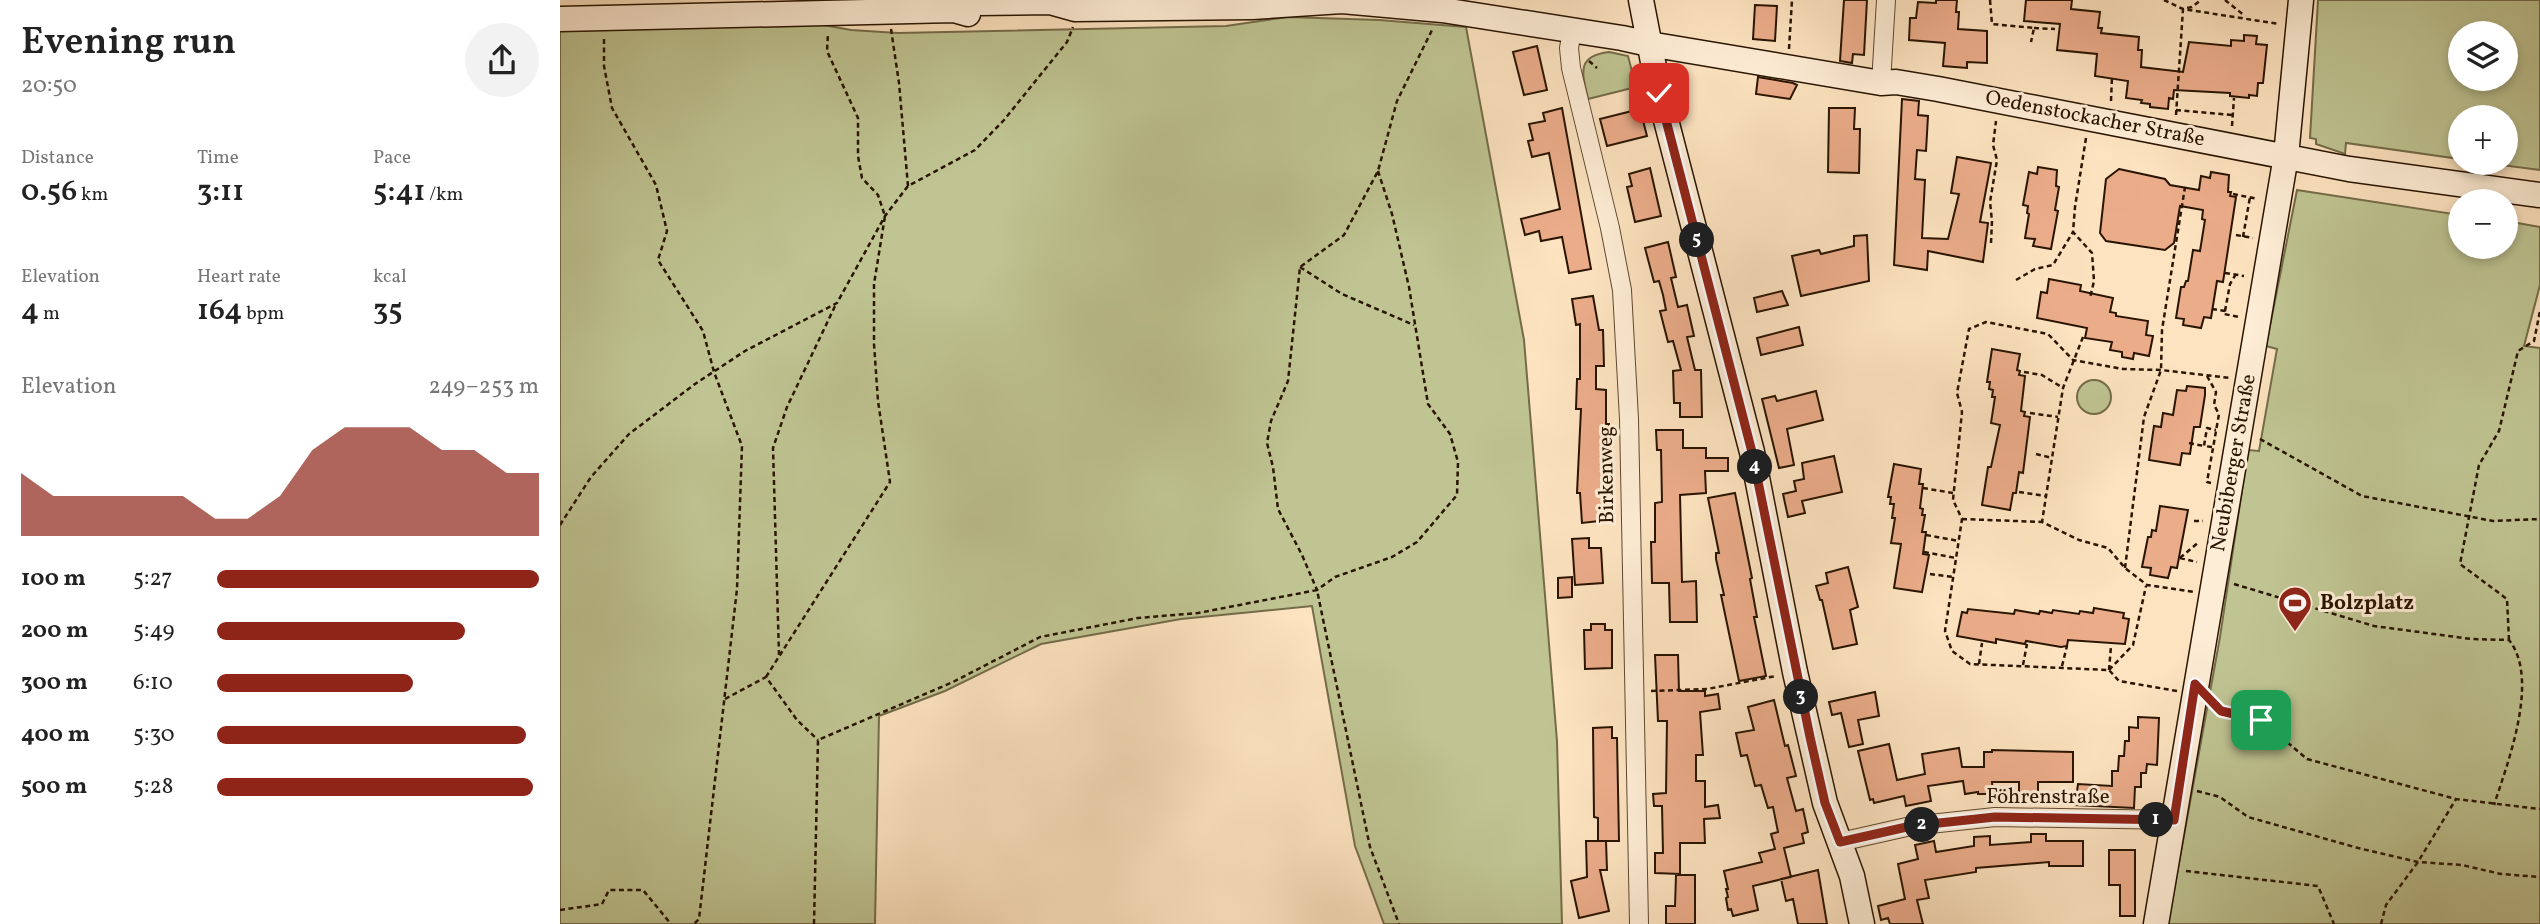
<!DOCTYPE html>
<html lang="en">
<head>
<meta charset="utf-8">
<style>
  :root { --surface:#fff; --page:#f2f2f2; --text:#222; --muted:#767676; --accent:#8f2418 }
  body { margin:0; font-family:Vollkorn,serif; background:var(--page); color:var(--text); height:100vh; display:flex; flex-direction:column; font-size:26px; white-space:nowrap }
  * { box-sizing:border-box; margin:0 }
  p { font-size:23px; color:var(--muted) }
  .icon { flex:none; width:38px; height:38px; fill:none; stroke:currentColor; stroke-width:2; stroke-linecap:round; stroke-linejoin:round }
  .map { position:relative; flex:1; overflow:hidden }
  .panel { display:flex; flex-direction:column; background:var(--surface); width:560px }
  .panel>* { flex:none }
  .tools { position:absolute; left:1888px; top:21px; display:grid; gap:14px }
  .tools a { display:grid; place-items:center; width:70px; height:70px; border-radius:50%; background:var(--surface); box-shadow:0 4px 10px #0003; font-size:35px }
  .pin { position:absolute; display:grid; place-items:center; width:60px; height:60px; color:#fff; margin:-30px; border-radius:14px; box-shadow:0 4px 10px #0006 }
  .km { position:absolute; width:35px; height:35px; margin:-18px; border-radius:50%; background:#222; color:#fff; font-size:19px; line-height:35px; text-align:center }
  .round { display:grid; place-items:center; flex:none; width:74px; height:74px; border-radius:37px; background:var(--page) }
  .overview { display:flex; align-items:center; justify-content:space-between; height:119px; padding:0 21px }
  h1 { font-size:38px; font-weight:600; line-height:52px }
  .figures { display:grid; grid-template-columns:repeat(3,1fr); gap:10px; height:119px; padding:7px 21px }
  .figures div { display:grid; align-content:center }
  .figures b { font-size:30px; font-weight:600 }
  .figures small { font-size:19px; font-weight:400 }
  .figures p { font-size:19px }
  .chart { height:196px; padding:14px 21px }
  .chart p { display:flex; justify-content:space-between }
  .chart svg { width:100%; height:126px; margin-top:7px; fill:var(--accent); opacity:.7 }
  ul { padding:0 21px; list-style:none; font-size:23px }
  li { display:grid; grid-template-columns:112px 84px 1fr; align-items:center; height:52px }
  li i { height:18px; border-radius:9px; background:var(--accent) }
  main { display:flex; flex:1; min-height:0 }
  .map>svg:first-child { display:block }
</style>
</head>
<body>
<main>
<section class="panel">
<div class="overview"><div><h1>Evening run</h1><p>20:50</p></div><a class="round"><svg class="icon" aria-label="share" viewBox="0 0 24 24"><path d="M12 15V3M7 8l5-5 5 5M5 13v7h14v-7"/></svg></a></div>
<div class="figures">
<div><p>Distance</p><b>0.56<small> km</small></b></div>
<div><p>Time</p><b>3:11</b></div>
<div><p>Pace</p><b>5:41<small> /km</small></b></div>
</div>
<div class="figures">
<div><p>Elevation</p><b>4<small> m</small></b></div>
<div><p>Heart rate</p><b>164<small> bpm</small></b></div>
<div><p>kcal</p><b>35</b></div>
</div>
<div class="chart"><p><span>Elevation</span>249–253 m</p>
<svg viewBox="0 0 160 44" preserveAspectRatio="none"><path d="M0 44V22L10 30L20 30L30 30L40 30L50 30L60 38L70 38L80 30L90 14L100 6L110 6L120 6L130 14L140 14L150 22L160 22V44z"/></svg>
</div>
<ul>
<li><b>100 m</b>5:27<i style="width:100%"></i></li>
<li><b>200 m</b>5:49<i style="width:77%"></i></li>
<li><b>300 m</b>6:10<i style="width:61%"></i></li>
<li><b>400 m</b>5:30<i style="width:96%"></i></li>
<li><b>500 m</b>5:28<i style="width:98%"></i></li>
</ul>
</section>
<div class="map">
<svg width="1980" height="924" viewBox="0 0 1980 924">
  <rect width="100%" height="100%" fill="#fde3c0"/>
  <filter id="stains"><feTurbulence type="fractalNoise" baseFrequency=".00286" numOctaves="4"/><feColorMatrix values="0 0 0 0 .2 0 0 0 0 .09 0 0 0 0 .02 0 0 0 .5 -.17"/></filter>
  <radialGradient id="worn" r=".72"><stop offset=".6" stop-color="#630" stop-opacity="0"/><stop offset="1" stop-color="#630" stop-opacity=".3"/></radialGradient>
  <!-- green -->
  <path fill="#bfc492" stroke="#746c49" stroke-width="2" fill-rule="evenodd" d="M1758,0H1980V170L1926,163H1946V117H1900V159L1786,143L1785,154L1756,144V139L1750,138ZM1900,33H1946V79H1900Z
    M728,17L819,20L906,27L964,340L997,741L1002,924H824L795,846L752,606L621,619L481,644L385,691L319,716L315,924H0V27L247,22L291,30L338,33L666,26Z
    M1049,52L1068,56L1076,87L1028,99C1022,73 1016,56 1049,52Z
    M1737,190L1900,215V247H1946V221L1980,227V285L1964,346L1980,348V924H1608L1660,637L1688,450L1699,451L1717,349L1706,346Z
    M1517 397a17 17 0 1 1 34 0a17 17 0 1 1-34 0Z"/>
  <!-- building -->
  <path fill="#ebac8a" stroke="#291400" stroke-width="2" d="M1284,0H1307L1304,55L1293,54L1292,63L1280,61Z
    M1376,0H1397L1396,12H1399L1398,29L1427,31V63L1407,62V68L1383,66L1385,43L1349,40L1350,18H1356L1358,2L1376,3Z
    M1466,0H1512L1511,9L1540,12L1538,28H1542L1541,33L1579,37L1578,50H1582L1581,67L1623,72L1629,42L1671,46V40L1684,41V35L1697,36L1696,44L1707,45L1703,83H1698L1697,96L1689,95V98L1670,96V93L1614,90L1613,99L1609,98L1608,109L1590,107V104L1581,103L1582,100L1566,98L1568,81L1535,76L1537,54L1497,50L1500,24L1464,21Z
    M1195,5L1217,6L1215,41L1193,39Z
    M977,46L987,90L964,95L953,52Z
    M1198,77L1233,83L1237,85L1230,99L1196,94Z
    M1342,99L1359,101L1358,115L1368,116L1366,151L1357,150L1355,179L1365,180L1362,238L1388,239L1399,194L1391,193L1397,157L1431,163L1420,222L1428,223L1423,262L1368,251L1367,270L1334,265Z
    M1002,108L1031,269L1009,273L1002,237L981,241L979,231L965,235L961,219L1000,209L989,153L972,157L968,141L973,140L969,124L985,121L983,113Z
    M1269,108H1295L1294,129H1300L1299,173L1268,172Z
    M1080,109L1087,136L1047,146L1040,119Z
    M1478,167L1497,170L1496,186L1499,187L1495,210L1498,211L1491,249L1473,246L1475,239L1465,238L1469,214L1467,213L1468,206L1463,205L1469,172L1477,174Z
    M1090,168L1101,216L1075,222L1067,187L1072,186L1069,174Z
    M1559,169L1605,179L1610,185L1639,190L1641,176L1650,178L1651,172L1669,175L1668,192H1671L1670,196L1676,197L1663,282L1657,281L1651,318L1644,317L1641,328L1623,325L1624,319L1616,318L1621,287H1624L1626,281H1628L1633,250L1640,251L1645,220L1642,219L1643,210L1620,206L1614,243L1605,250L1546,241L1540,233L1546,179Z
    M1307,235L1309,281L1241,296L1232,256L1259,250L1261,254L1294,246V236Z
    M1108,242L1116,277L1111,278L1118,307L1127,305L1134,336L1127,337L1135,370H1141L1142,417H1120V403H1114L1113,371L1121,370L1113,341L1108,342L1100,311L1106,310L1103,295L1099,281L1094,282L1085,248Z
    M1489,279L1521,285L1520,291L1553,298L1550,312L1556,313V316L1588,321L1586,335L1593,336L1589,356L1574,353L1573,359L1562,357V352L1550,350L1552,342L1525,338L1527,328L1477,318L1481,292L1487,293Z
    M1222,291L1228,305L1197,312L1194,298Z
    M1033,296L1039,330H1043L1044,366H1036V389L1046,390V424H1049V493H1046L1048,520L1022,523L1020,493H1017L1021,409H1016L1017,379H1020V324L1016,325L1012,299Z
    M1239,327L1243,345L1201,355L1197,338Z
    M1432,349L1460,354L1457,370L1460,371L1459,375L1465,376L1461,411L1465,412L1464,416L1470,417L1463,473L1459,472L1456,493H1453L1450,510L1422,505L1428,467H1431L1440,425L1431,423L1435,397H1432L1433,390L1429,389L1430,382H1427Z
    M1627,386L1645,388V395L1640,427H1634L1630,454L1622,453L1620,465L1589,460L1594,426L1601,427L1603,413L1613,415L1617,390L1626,391Z
    M1256,391L1263,420L1227,429L1234,465L1219,468L1202,399L1215,396L1217,401Z
    M1096,430H1123V448H1146V458H1168V471H1145L1146,493L1120,495L1122,582L1136,581L1137,622H1110L1109,583H1092L1091,542H1095V503L1102,502L1101,450H1097Z
    M1274,456L1282,492L1242,501L1245,513L1228,517L1223,494L1236,491L1234,481L1244,479L1242,463Z
    M1334,464L1361,469L1359,484H1363L1360,508L1363,509L1362,515H1365L1362,532H1366L1363,554L1369,555L1362,592L1334,588L1341,544L1331,543L1335,518H1332L1334,504H1330L1331,497H1328Z
    M1175,493L1192,578L1190,579L1197,617H1194L1206,676L1179,681L1161,595H1164L1156,559V553H1159L1148,498Z
    M1600,506L1628,510L1617,568L1611,567L1608,578L1590,575L1591,568L1582,567L1588,537H1591L1592,530L1596,531Z
    M1029,538V548H1041L1043,583L1015,585L1012,539Z
    M1288,567L1298,607L1290,610L1297,644L1273,649L1262,600H1260L1256,586L1268,583L1266,573Z
    M1012,577V597L998,598V578Z
    M1534,608L1564,613L1563,618L1569,619L1565,644L1508,640L1507,646L1501,647L1466,641L1465,644L1436,639V643L1397,636L1402,612L1407,613L1408,609L1454,614L1455,610L1479,614L1480,611L1492,613L1493,610L1519,614L1520,611L1533,613Z
    M1031,624H1045V630H1052V668L1025,669L1024,630H1031Z
    M1095,655H1118L1119,691H1145V696L1158,694L1160,709L1140,712L1143,755H1136V781H1145V807L1158,805L1160,818L1144,819L1145,843H1120V874L1095,873V853H1103L1102,806H1094L1093,794L1106,793L1107,721H1098Z
    M1315,692L1319,716L1298,720L1303,744L1289,747L1281,713L1272,715L1269,702Z
    M1214,700L1225,746L1228,745L1236,776L1227,778L1236,811L1243,809L1248,832L1242,834L1244,843L1224,848L1231,877L1193,886L1198,910L1173,916L1171,909L1168,910L1166,898L1168,897L1166,889H1168L1164,871L1202,862L1199,853L1215,849L1211,834L1218,832L1213,807L1208,808L1201,785L1195,786L1187,755L1181,756L1176,733L1194,730L1188,707Z
    M1578,717L1599,718L1597,765L1587,764L1586,773H1581V787H1575L1574,808L1515,805L1518,784L1552,786V771H1558L1559,756H1564L1565,741H1569V727L1578,728Z
    M1052,727V738H1057L1059,841H1038V818L1034,817L1033,728Z
    M1329,744L1337,780L1365,774L1362,754L1399,748L1402,767H1424V752H1432V750L1513,752V782H1478V794H1459V782H1432L1433,794H1418V792L1405,794L1403,781L1368,786L1371,801L1346,806L1344,796L1314,803L1313,799L1310,800L1298,751Z
    M1471,834H1486V841H1523V866H1489V862L1416,868V872L1365,880L1369,898L1357,900L1363,924H1330L1328,918L1321,920L1318,906L1345,899L1338,864L1358,859L1355,845L1374,841L1376,852L1414,846V837L1430,836V845L1471,842Z
    M1026,841H1046L1047,870H1040L1049,911L1019,918L1011,881L1027,877Z
    M1549,850H1575V916H1560V885H1549Z
    M1258,870L1267,924H1238L1233,899L1226,901L1221,879Z
    M1116,875H1135V924H1106V906H1115Z"/>
  <g fill="none" stroke-linecap="round" stroke-linejoin="round">
    <!-- street casing -->
    <g stroke="#5e4830" stroke-width="20">
      <path id="street" d="M1012,31L1009,48L1011,68L1050,228L1062,290L1069,419L1079,924
        M1321,83L1326,0
        M1280,842L1351,826L1435,817L1614,820"/>
    </g>
    <!-- secondary casing -->
    <g stroke="#291400" stroke-width="27">
      <path id="secondary" d="M1081,0L1099,93L1192,452L1235,672L1265,803L1292,876L1302,924
        M394,10L416,3L490,2L515,9L692,7L782,1L882,10L1062,38L1089,44L1321,83L1336,82L1378,89L1789,169L1980,195
        M0,19L394,10L408,14
        M1596,924L1726,156L1741,0"/>
    </g>
    <!-- path -->
    <path stroke="#291400" stroke-width="2.5" stroke-dasharray="5 3.5" stroke-linecap="butt" d="M1430,0L1432,24L1474,28L1471,42
      M1604,0L1623,9L1719,24
      M1665,0L1685,16
      M1474,28L1495,29
      M331,29L339,83L348,186
      M44,39V66L52,108L96,185L107,231L98,260L143,331L154,372L182,446L177,589L139,919L134,924
      M1229,49L1232,0
      M1029,61L1037,68
      M1551,101L1552,77
      M1616,110L1673,115
      M1616,115L1623,9L1632,7L1641,0
      M1672,126L1674,98
      M1526,138L1515,207L1513,232L1532,253L1534,281L1530,298
      M818,171L832,214L849,287L868,404L890,434L898,462L897,495L857,542L832,557L775,577L757,590L742,555L718,509L713,467L707,443L711,421L728,381L740,267L784,235L818,171L837,101L873,28
      M1673,194L1698,199
      M1676,235L1693,238
      M1683,237L1690,197
      M1431,243L1432,221L1430,202L1437,160L1433,145L1436,121
      M740,267L782,294L854,325
      M1665,273L1684,276
      M1456,280L1475,269L1493,265L1513,232
      M1652,309L1665,311L1664,314L1679,317
      M1665,311L1670,284L1676,274
      M1523,337L1503,388L1482,522L1519,540L1548,548L1565,568L1587,585L1634,592
      M1464,372L1482,375L1503,388
      M1647,376L1656,392L1654,405L1659,414L1647,482L1651,483
      M1470,413L1498,417
      M1700,439L1802,496L1933,521L1980,519
      M1629,443L1644,446
      M1652,447L1644,446L1647,428L1656,430
      M1476,454L1492,458
      M1363,488L1393,493
      M1459,492L1486,496
      M1402,519L1482,522
      M1634,521H1643
      M0,525L31,477L69,434L135,384L185,351L277,303L325,216L348,186L415,150L444,120L507,42L513,27
      M1366,535L1399,541
      M1364,552L1396,558
      M1620,558L1639,542
      M1620,558L1637,562
      M1565,568L1584,417L1601,370L1602,330L1625,187
      M1370,574L1393,577
      M1674,584L1814,626L1911,639L1949,640C1980,679 1948,762 1934,805
      M1949,640L1947,599L1900,564L1919,465L1939,431L1958,351L1974,341L1980,311
      M219,655L213,448L227,407L276,304
      M1419,664L1422,643
      M1463,665L1467,644
      M1502,666L1507,646
      M1549,670L1573,645L1586,586
      M1549,670L1551,646
      M206,677L330,482L318,401L314,344V284L325,216L318,195L302,178L298,156V118L267,51L268,33
      M1091,691L1147,689L1216,676
      M1617,691L1559,681L1549,670L1410,664L1392,651L1385,631L1402,519L1393,500L1402,412L1397,393L1409,329L1426,322L1488,334L1513,360L1563,369L1601,370L1670,378
      M165,699L206,677L237,720L258,740
      M1655,704L1661,711L1701,720L1747,759L1896,799L1980,809
      M1637,791L1660,797L1688,817L1798,848L1858,862L1902,865L1941,874L1980,877
      M1626,871L1758,886L1774,924
      M0,910L42,904L49,890H83L111,924
      M254,924L258,740L393,682L480,637L578,618L638,613L757,590L810,847L839,924
      M1821,924L1826,905L1858,862L1896,799"/>
    <!-- street -->
    <use href="#street" stroke="#feedd6" stroke-width="18"/>
    <!-- secondary -->
    <use href="#secondary" stroke="#feedd6" stroke-width="24"/>
  </g>
  <g fill="none" stroke-linecap="round" stroke-linejoin="round">
    <!-- route casing -->
    <g stroke="#fff" stroke-width="14">
      <path id="route" d="M1099,93L1192,452L1250,737L1265,803L1280,842L1351,826L1435,817L1614,820L1635,684L1661,711L1701,720"/>
    </g>
    <!-- route -->
    <use href="#route" stroke="#8f2418" stroke-width="9"/>
  </g>
  <!-- icons -->
  <defs>
    <g id="stadium-pin" transform="scale(1.75)"><path d="M0 17L-7.5 6A9.5 9.5 0 1 1 7.5 6Z" fill="#8f2418" stroke="#feedd6"/><path d="M0-5a6.5 5 0 1 0 0 10a6.5 5 0 1 0 0-10ZM-3.5-1.8h7v3.6h-7Z" fill="#fff"/></g>
  </defs>
  <g fill-rule="evenodd">
    <use href="#stadium-pin" x="1735" y="603"/>
  </g>
  <g text-anchor="middle" dominant-baseline="central" stroke-width="6" stroke-linejoin="round" paint-order="stroke">
    <!-- street labels -->
    <g font-size="21" fill="#291400" stroke="#feedd6">
      <text transform="translate(1535 119) rotate(11)">Oedenstockacher Straße</text>
      <text transform="translate(1674 463) rotate(-80)">Neubiberger Straße</text>
      <text transform="translate(1047 475) rotate(-91)">Birkenweg</text>
      <text x="1488" y="797">Föhrenstraße</text>
    </g>
    <!-- poi labels -->
    <g font-size="21" font-weight="bold" fill="#291400" stroke="#feedd6" text-anchor="start">
      <text x="1760" y="603">Bolzplatz</text>
    </g>
  </g>
  <rect width="100%" height="100%" filter="url(#stains)"/>
  <rect width="100%" height="100%" fill="url(#worn)"/>
</svg>
<div class="tools">
<a><svg class="icon" aria-label="layers" viewBox="0 0 24 24"><path d="M12 4l9 5-9 5-9-5zM3 14l9 5 9-5"/></svg></a>
<a>+</a>
<a>−</a>
</div>
<div class="pin" style="left:1701px;top:720px;background:#1e9e55"><svg class="icon" aria-label="arrive" viewBox="0 0 24 24"><path d="M6 21V4h12l-3 4 3 4H6"/></svg></div>
<div class="pin" style="left:1099px;top:93px;background:#d93025"><svg class="icon" aria-label="check" viewBox="0 0 24 24"><path d="M5 12l5 5 9-10"/></svg></div>
<b class="km" style="left:1596px;top:820px">1</b>
<b class="km" style="left:1362px;top:825px">2</b>
<b class="km" style="left:1241px;top:697px">3</b>
<b class="km" style="left:1195px;top:467px">4</b>
<b class="km" style="left:1137px;top:240px">5</b>
</div>
</main>
</body>
</html>
